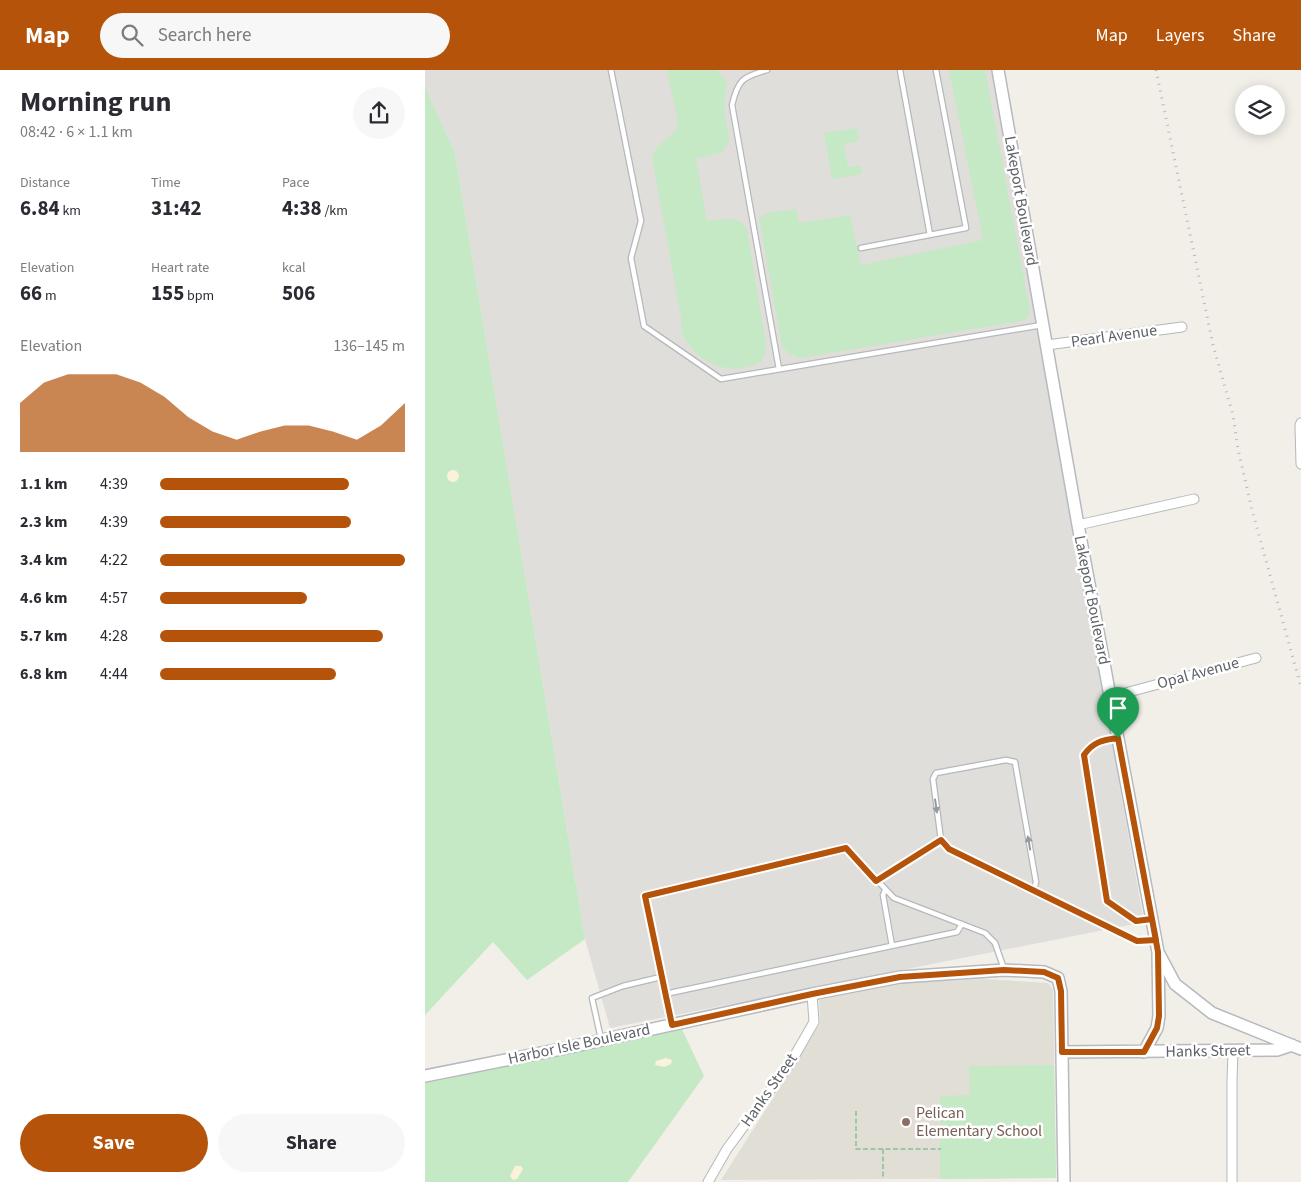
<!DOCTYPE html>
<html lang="en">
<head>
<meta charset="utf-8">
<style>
  :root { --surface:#fff; --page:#f7f7f7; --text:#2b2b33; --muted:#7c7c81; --accent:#b45309 }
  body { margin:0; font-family:"Source Sans 3",sans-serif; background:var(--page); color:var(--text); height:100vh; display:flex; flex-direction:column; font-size:19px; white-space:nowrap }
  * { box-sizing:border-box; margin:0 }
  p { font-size:16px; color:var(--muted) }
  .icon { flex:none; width:28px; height:28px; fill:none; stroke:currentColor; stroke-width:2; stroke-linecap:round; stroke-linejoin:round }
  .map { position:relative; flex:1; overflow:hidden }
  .side { display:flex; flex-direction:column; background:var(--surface); width:425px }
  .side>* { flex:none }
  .fabs { position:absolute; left:810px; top:15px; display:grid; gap:10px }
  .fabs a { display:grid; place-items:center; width:50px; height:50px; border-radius:50%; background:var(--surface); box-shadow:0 2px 12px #0003; font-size:25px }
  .pin { position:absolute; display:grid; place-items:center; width:42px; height:42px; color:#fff; margin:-51px -21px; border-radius:50% 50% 50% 0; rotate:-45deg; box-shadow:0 0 5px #0007 }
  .pin .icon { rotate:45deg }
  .round { display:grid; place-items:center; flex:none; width:52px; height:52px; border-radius:26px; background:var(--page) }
  .headline { display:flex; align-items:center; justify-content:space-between; height:85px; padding:0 20px }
  h1 { font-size:28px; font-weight:700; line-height:38px }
  .metrics { display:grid; grid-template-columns:repeat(3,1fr); gap:8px; height:85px; padding:5px 20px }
  .metrics div { display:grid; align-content:center }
  .metrics b { font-size:21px; font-weight:700 }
  .metrics small { font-size:14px; font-weight:400 }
  .metrics p { font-size:14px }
  .chart { height:140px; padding:10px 20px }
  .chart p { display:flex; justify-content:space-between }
  .chart svg { width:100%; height:90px; margin-top:5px; fill:var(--accent); opacity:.7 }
  .action { display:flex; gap:10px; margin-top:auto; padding:10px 20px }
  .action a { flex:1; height:58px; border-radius:30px; background:var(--accent); color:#fff; font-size:20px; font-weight:700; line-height:58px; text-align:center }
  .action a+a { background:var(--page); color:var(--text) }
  ul { padding:0 20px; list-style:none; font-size:16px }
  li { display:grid; grid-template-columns:80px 60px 1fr; align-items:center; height:38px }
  li i { height:12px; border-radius:6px; background:var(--accent) }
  header { display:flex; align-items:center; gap:30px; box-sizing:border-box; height:70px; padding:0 25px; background:var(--accent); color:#fff }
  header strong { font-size:24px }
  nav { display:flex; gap:28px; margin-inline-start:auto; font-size:18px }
  .search { width:350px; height:45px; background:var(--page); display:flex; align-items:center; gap:12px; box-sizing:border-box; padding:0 18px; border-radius:28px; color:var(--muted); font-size:19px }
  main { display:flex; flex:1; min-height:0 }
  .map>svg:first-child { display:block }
</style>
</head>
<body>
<header>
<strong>Map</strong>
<div class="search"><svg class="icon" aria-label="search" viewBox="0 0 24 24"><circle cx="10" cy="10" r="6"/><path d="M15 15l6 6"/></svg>Search here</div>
<nav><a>Map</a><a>Layers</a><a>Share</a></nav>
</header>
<main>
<section class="side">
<div class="headline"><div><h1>Morning run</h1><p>08:42 · 6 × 1.1 km</p></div><a class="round"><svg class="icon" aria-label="share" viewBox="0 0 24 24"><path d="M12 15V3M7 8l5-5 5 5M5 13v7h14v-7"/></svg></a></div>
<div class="metrics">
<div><p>Distance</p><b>6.84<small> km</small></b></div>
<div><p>Time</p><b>31:42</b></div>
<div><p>Pace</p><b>4:38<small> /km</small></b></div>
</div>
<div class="metrics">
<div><p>Elevation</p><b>66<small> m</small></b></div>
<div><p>Heart rate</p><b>155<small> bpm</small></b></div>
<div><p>kcal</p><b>506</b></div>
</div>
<div class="chart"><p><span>Elevation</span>136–145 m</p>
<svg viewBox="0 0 160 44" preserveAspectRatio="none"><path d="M0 44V20L10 10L20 6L30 6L40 6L50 10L60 17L70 27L80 34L90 38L100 34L110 31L120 31L130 34L140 38L150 31L160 20V44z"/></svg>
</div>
<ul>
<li><b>1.1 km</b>4:39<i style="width:77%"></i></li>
<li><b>2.3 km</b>4:39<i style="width:78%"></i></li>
<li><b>3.4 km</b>4:22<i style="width:100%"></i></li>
<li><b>4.6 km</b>4:57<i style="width:60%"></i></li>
<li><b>5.7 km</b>4:28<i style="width:91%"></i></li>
<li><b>6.8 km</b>4:44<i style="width:72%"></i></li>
</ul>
<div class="action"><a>Save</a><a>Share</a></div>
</section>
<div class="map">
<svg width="876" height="1112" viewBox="0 0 876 1112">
  <rect width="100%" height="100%" fill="#f1efe8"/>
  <!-- industrial -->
  <path fill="#e0deda" d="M0,0H566L719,852L185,958L160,869L30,83L0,16Z"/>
  <!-- education -->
  <path fill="#e1ded6" d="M560,909L623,913L628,920L631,1108L296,1110L395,954L394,930L478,913Z"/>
  <!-- green -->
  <path fill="#c5e8c5" d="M242,0H292L303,14C295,36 303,50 304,73L297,82L271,89L282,151C297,150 315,144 322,160L341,274V281L336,292C326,296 312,300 302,298C283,295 264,281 257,263C256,259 256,253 256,248L227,87L231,78L252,59V48Z
    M524,0H560L605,241L601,250L375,288L364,284L357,276L334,148L343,143L371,139L374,153L425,145L436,195L558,170Z
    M0,16L30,83L160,869L102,910L68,872L0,945Z
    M432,58L434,71L419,74L423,97L436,95L437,104L407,109L399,63Z
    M254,953L279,1006L203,1112H0V1006Z
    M629,995L631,1108L515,1109V1063H521V1054H516L515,1026L545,1025L544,996Z"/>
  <!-- sand -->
  <path fill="#fbf3d9" d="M22 406a6 6 0 1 1 12 0a6 6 0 1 1-12 0Z
    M241,988L247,990L246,994L239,997L230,995L231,991Z
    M90,1096H96L98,1099L92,1109L88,1110L85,1106Z"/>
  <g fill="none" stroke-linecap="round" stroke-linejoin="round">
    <!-- lane casing -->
    <g stroke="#b5b8bc" stroke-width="7">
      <path id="lane" d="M186,0L216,151L206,188L219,256L296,309L617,255
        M342,0C317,7 313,10 307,35L354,299
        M475,0L505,165
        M436,178L541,158L511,0
        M693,668C677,670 668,672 659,685L682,831L711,851L726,849
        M451,811L516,770
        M460,820L458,825L467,876
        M609,820L611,812L590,692L581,690L511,703L508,709L516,770L524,779L712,871H730
        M240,924L532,862L537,854
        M247,955L220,826L421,778L469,828L560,863L570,873L579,899
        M176,969L167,928L198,916L236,907"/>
    </g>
    <!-- street casing -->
    <g stroke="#b5b8bc" stroke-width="11">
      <path id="street" d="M622,275L757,257
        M876,353L875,355L876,394
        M653,455L769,429
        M685,627L831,588
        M283,1112L302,1079L366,992L389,952L387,924
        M807,1112V1011L808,981"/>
    </g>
    <!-- secondary casing -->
    <g stroke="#b6babf" stroke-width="14">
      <path id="secondary" d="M573,0L653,455L733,882L750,914L787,943L876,979
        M637,982L852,980L867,975
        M719,982L732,958L734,946L733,884
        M0,1006L141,978L387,924L475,907L579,900L619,902L633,908L636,921L639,1112"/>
    </g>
    <!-- path -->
    <path stroke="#9cc7a9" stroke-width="2" stroke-dasharray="5 2.5" stroke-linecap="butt" d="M431,1041V1079H516
      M458,1079V1109"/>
    <!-- lane -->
    <use href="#lane" stroke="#fff" stroke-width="4.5"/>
    <!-- street -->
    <use href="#street" stroke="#fff" stroke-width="9"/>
    <!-- secondary -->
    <use href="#secondary" stroke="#fff" stroke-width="11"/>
    <!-- rail -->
    <path stroke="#b6b7b8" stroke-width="3" stroke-dasharray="1 6" stroke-linecap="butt" d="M731,0L788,275L808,345L813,379L827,440L876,617"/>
  </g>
  <!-- one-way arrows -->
  <defs><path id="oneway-solid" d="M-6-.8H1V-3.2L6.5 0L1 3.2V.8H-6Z" transform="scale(1.25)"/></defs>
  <g fill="#979a9d">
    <use href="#oneway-solid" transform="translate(511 736) rotate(82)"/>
    <use href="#oneway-solid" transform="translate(604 773) rotate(-100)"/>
  </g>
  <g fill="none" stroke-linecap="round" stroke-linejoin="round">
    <!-- route casing -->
    <g stroke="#fff" stroke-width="10">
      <path id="route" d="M693,668L727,849L731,870L712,871L524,779L516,770L451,811L421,778L220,826L247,955L387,924L475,907L579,900L619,902L633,908L636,921L637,982H719L732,958L734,946L733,882L727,849L711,851L682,831L659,685C668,672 677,670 693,668"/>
    </g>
    <!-- route -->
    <use href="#route" stroke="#b45309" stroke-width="6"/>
  </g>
  <!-- markers -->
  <circle fill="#8d6e63" stroke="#fff" stroke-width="2" cx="481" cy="1052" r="5"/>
  <g text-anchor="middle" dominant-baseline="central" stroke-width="5" stroke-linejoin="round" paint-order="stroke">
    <!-- street labels -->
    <g font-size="16" fill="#5f6368" stroke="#fff">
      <text transform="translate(596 131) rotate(80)">Lakeport Boulevard</text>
      <text transform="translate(689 266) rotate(-8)">Pearl Avenue</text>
      <text transform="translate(667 530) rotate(79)">Lakeport Boulevard</text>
      <text transform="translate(773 603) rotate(-15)">Opal Avenue</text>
      <text transform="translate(154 974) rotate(-12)">Harbor Isle Boulevard</text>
      <text transform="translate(783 981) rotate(-1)">Hanks Street</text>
      <text transform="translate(344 1020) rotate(-55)">Hanks Street</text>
    </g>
    <!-- education labels -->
    <g font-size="16" fill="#785e54" stroke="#fff" text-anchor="start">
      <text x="491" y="1043">Pelican<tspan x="491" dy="18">Elementary School</tspan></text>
    </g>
  </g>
</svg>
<div class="fabs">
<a><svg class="icon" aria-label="layers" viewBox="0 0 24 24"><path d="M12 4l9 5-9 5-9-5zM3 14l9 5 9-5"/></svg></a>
</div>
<div class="pin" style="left:693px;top:668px;background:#1e9e55"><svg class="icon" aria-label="arrive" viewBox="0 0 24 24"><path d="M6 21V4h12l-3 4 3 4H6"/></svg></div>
</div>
</main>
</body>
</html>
